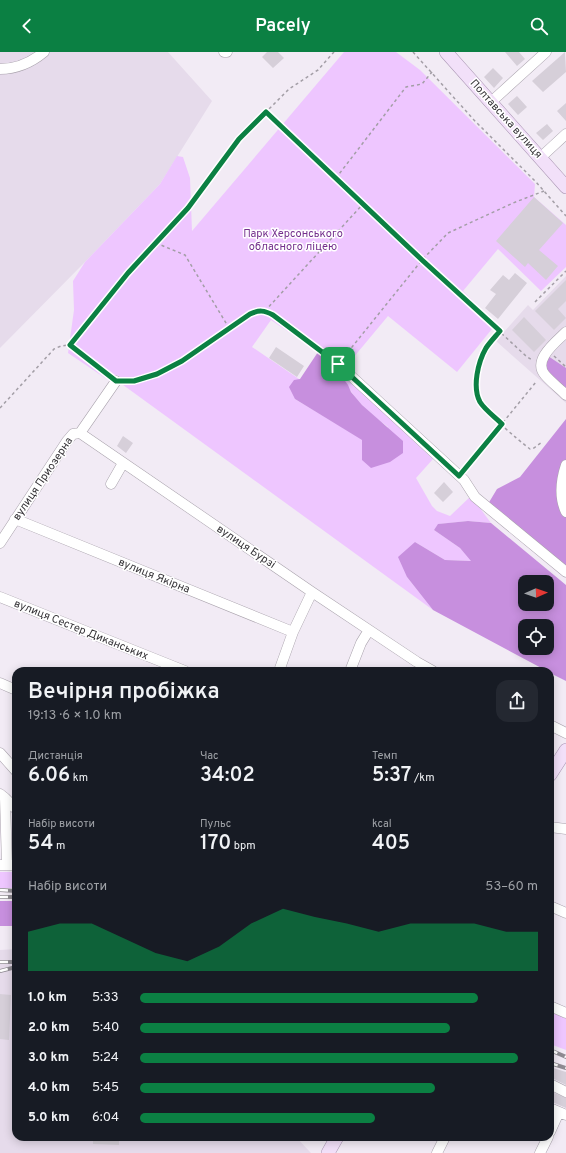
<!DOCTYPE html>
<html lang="uk">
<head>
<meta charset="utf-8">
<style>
  :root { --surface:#171b24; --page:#242831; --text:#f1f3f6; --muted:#9ea1a6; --accent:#0b8043 }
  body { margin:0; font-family:Overpass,sans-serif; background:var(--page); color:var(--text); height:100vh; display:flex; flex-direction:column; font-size:15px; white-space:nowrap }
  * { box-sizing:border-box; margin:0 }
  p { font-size:13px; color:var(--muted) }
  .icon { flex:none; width:22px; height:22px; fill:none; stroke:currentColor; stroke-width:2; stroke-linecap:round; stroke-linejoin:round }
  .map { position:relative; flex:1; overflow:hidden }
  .details { position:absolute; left:12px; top:615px; width:542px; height:474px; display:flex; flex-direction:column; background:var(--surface); border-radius:12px; box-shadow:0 2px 10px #0003 }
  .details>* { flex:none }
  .needle { width:26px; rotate:88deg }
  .controls { position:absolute; left:518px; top:523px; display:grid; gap:8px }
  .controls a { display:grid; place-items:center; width:36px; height:36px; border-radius:8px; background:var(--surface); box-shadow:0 2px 10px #0003; font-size:20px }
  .pin { position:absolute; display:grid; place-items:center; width:34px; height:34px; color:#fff; margin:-17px; border-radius:8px; box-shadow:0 2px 6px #0006 }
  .round { display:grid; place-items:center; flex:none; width:42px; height:42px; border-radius:12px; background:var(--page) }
  .overview { display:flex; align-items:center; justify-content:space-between; height:68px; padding:0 16px }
  h1 { font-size:22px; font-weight:600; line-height:30px }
  .stats { display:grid; grid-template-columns:repeat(3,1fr); gap:6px; height:68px; padding:4px 16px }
  .stats div { display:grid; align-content:center }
  .stats b { font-size:20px; font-weight:600 }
  .stats small { font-size:11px; font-weight:400 }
  .stats p { font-size:11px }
  .chart { height:112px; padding:8px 16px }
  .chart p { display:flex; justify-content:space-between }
  .chart svg { width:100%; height:72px; margin-top:4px; fill:var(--accent); opacity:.7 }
  ul { padding:0 16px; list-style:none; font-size:13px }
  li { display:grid; grid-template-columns:64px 48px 1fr; align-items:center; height:30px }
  li i { height:10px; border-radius:5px; background:var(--accent) }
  header { display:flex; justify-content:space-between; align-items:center; height:52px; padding:0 16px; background:var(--accent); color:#fff; font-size:18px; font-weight:600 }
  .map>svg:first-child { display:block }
</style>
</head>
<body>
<header><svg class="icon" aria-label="back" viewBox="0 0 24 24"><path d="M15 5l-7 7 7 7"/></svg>Pacely<svg class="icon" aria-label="search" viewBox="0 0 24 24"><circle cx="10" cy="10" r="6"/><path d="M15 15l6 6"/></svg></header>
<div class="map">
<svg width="566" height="1101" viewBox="0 0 566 1101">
  <rect width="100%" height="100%" fill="#f2ebf5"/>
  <!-- built -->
  <path fill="#e6dbeb" d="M0,0H168L212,49L160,132L85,210L0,296Z
    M566,224V351L496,289L528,253L533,258Z
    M16,897V1085H296L311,1101H0V898Z"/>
  <!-- green -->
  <path fill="#eec6ff" d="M344,0H396L420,18L535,132L534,145L566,173V215L541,239L498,197L463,239L496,272L457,320L388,264L348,312L318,300L271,268L252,295L299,327L295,347L363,388L362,408L388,375C379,368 368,361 361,352C351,341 344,328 335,315L433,407L416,426L432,454L437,459L450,464L471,444L491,471L468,469L439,472L434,478L460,496L472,509L445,508L415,490L407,525L433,558L119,330L122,326L117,323L111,330L68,301L74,258L73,229L85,210L160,132L177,104L183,105L190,126L192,179Z
    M0,820H16V836H0Z
    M550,960L566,966V998L550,992Z"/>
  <!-- forest -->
  <path fill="#c78fde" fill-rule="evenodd" d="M318,300L336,307L335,315L348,333L351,340L362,353L403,389V401L390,410L371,416L362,408V388L295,347L289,335L294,328L300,327Z
    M548,304L566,316V343L548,321L544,308Z
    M566,367V519L488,452L497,437L520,425Z
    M468,469L491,471L566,533V629L550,621V619H547L433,558L407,525L398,505L415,490L445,508L471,509L460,496L434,478L438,472ZM525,530H547V552H525ZM525,574H547V596H525Z
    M0,849H16V874H0Z"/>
  <!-- building -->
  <path fill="#d6cfd9" d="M267,0H278L284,6L273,16L262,5Z
    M505,0H519L525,7L517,14Z
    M565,0L566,20L543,40L532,29Z
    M493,16L503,26L494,36L484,25Z
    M517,44L527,55L518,63L508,52Z
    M566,51V69L557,59Z
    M547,72L553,79L543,88L536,81Z
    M534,145L563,171L539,198L558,214L546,228L528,211L525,215L496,189Z
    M515,221L527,231L498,267L485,256L496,242L490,238L503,223L509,228Z
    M566,228V249L558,257L566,266L554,278L535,259Z
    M524,265L546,288L534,300L512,278Z
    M276,295L304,314L297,325L269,306Z
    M123,384L133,391L126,401L117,394Z
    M444,430L453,440L443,450L434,441Z
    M0,942L11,943L9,988L0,987Z
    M550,1015L566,1020V1033L550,1025Z
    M550,1039L566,1046V1056L550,1049Z
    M93,1085H119V1093L93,1092Z"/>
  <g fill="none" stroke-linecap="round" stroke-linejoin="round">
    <!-- minor casing -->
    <g stroke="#aaa3ad" stroke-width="11">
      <path id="minor" d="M224,0H227
        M0,17C16,17 32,10 44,0
        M491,50L546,0
        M540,106L566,82
        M566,280C556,290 532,308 545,323C551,330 559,336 566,343
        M338,312L464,428L475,445L566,520
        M80,381L312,540L417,610L433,619
        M566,413C561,428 559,445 566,460
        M111,432L123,411
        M15,467L293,580
        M0,491L67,389L73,382L80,381L116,329
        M0,545L185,619
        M279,619L293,580L312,540
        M350,619L361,591L369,578
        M0,631L16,638
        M550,673L566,681
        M0,701L16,719
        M0,742L5,746L7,813
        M5,746L16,757
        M550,775L566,777
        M0,813H16
        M550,854L566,861
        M550,954L566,961
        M550,1032L566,1040
        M550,1056L566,1063
        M550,1080L559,1060
        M437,1101L445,1085
        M540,1101L548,1085"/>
    </g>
    <!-- major casing -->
    <g stroke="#aa96b3" stroke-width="14">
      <path id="major" d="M446,0L566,135
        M550,723L566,698
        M328,1101L337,1085"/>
    </g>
    <!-- path -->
    <path stroke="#a39ea6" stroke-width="1.5" stroke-dasharray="3 3" stroke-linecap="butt" d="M413,0L474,68L536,130L566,164
      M266,59L422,208L526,304L532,308
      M336,126L406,35L422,32L432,20
      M156,191L185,203L229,276
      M535,250L566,219
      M265,259L363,152
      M500,279C495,285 490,290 486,296C479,308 473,331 478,344C483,359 517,387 530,397L534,396L542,390
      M554,304L566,315
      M344,305L422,208L448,181L513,151L544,139
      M109,323L69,293L128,221L188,156L239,87L289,37L318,18L334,0
      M125,329C165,329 217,285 250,262C259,258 264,258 273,263L332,307
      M0,356L54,297L61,294L69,293
      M465,417L536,330"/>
    <!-- minor -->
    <use href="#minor" stroke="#fff" stroke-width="10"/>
    <!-- major -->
    <use href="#major" stroke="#f2e0f9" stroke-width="13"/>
    <!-- rail casing -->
    <g stroke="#8f8b92" stroke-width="4">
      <path id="rail" d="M0,838L16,839
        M0,845H16
        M0,910H16
        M0,919L16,915
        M550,998L566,1005
        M550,1011L566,1016"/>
    </g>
    <!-- rail -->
    <use href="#rail" stroke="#fff" stroke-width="2.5" stroke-dasharray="8" stroke-linecap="butt"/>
  </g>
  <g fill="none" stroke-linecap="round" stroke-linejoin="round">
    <!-- route casing -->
    <g stroke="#fff" stroke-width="8">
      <path id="route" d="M266,60L422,208L500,279C495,285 490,290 486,296C478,310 472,335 480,350C485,358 495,365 502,372L459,424L338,312L273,263C264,258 259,258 250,262L182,309L157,322L134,329H116L70,293L128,221L188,156L239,87Z"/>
    </g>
    <!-- route -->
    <use href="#route" stroke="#0b8043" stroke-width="5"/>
  </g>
  <g text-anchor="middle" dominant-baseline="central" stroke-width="3" stroke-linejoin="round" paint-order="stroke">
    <!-- street labels -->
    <g font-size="11" fill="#363438" stroke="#fff">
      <text transform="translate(506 67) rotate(48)">Полтавська вулиця</text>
      <text transform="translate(43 427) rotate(-56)">вулиця Приозерна</text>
      <text transform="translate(246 495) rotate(34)">вулиця Бурзі</text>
      <text transform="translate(154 524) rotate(22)">вулиця Якірна</text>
      <text transform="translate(81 578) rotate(22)">вулиця Сестер Диканських</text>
    </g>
    <!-- park labels -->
    <g font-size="11" fill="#74308d" stroke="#fff">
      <text x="293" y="182">Парк Херсонського<tspan x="293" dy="13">обласного ліцею</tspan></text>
    </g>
  </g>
</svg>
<div class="controls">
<a><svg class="needle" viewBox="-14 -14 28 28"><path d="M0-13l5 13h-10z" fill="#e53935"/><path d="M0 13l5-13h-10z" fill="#9ea1a6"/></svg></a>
<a><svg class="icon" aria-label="locate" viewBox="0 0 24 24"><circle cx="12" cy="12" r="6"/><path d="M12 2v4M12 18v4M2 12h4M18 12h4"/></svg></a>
</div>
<div class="pin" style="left:338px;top:312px;background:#1e9e55"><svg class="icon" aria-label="arrive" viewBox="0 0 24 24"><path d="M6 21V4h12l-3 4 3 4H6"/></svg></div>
<section class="details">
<div class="overview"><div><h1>Вечірня пробіжка</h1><p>19:13 · 6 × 1.0 km</p></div><a class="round"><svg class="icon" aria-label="share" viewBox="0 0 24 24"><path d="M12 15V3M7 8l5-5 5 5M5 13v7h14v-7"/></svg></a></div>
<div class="stats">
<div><p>Дистанція</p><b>6.06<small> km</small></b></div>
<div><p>Час</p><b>34:02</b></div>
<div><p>Темп</p><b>5:37<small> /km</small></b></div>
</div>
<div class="stats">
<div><p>Набір висоти</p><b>54<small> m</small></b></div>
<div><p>Пульс</p><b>170<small> bpm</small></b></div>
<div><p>kcal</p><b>405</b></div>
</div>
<div class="chart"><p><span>Набір висоти</span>53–60 m</p>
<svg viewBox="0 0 160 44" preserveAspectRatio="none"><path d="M0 44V20L10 15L20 15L30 24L40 33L50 38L60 29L70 15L80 6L90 11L100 15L110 20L120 15L130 15L140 15L150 20L160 20V44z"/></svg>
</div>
<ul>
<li><b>1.0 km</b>5:33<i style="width:85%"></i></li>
<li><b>2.0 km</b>5:40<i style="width:78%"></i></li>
<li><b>3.0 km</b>5:24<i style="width:95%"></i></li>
<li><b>4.0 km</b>5:45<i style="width:74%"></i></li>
<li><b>5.0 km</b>6:04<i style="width:59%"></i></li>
</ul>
</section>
</div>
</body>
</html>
